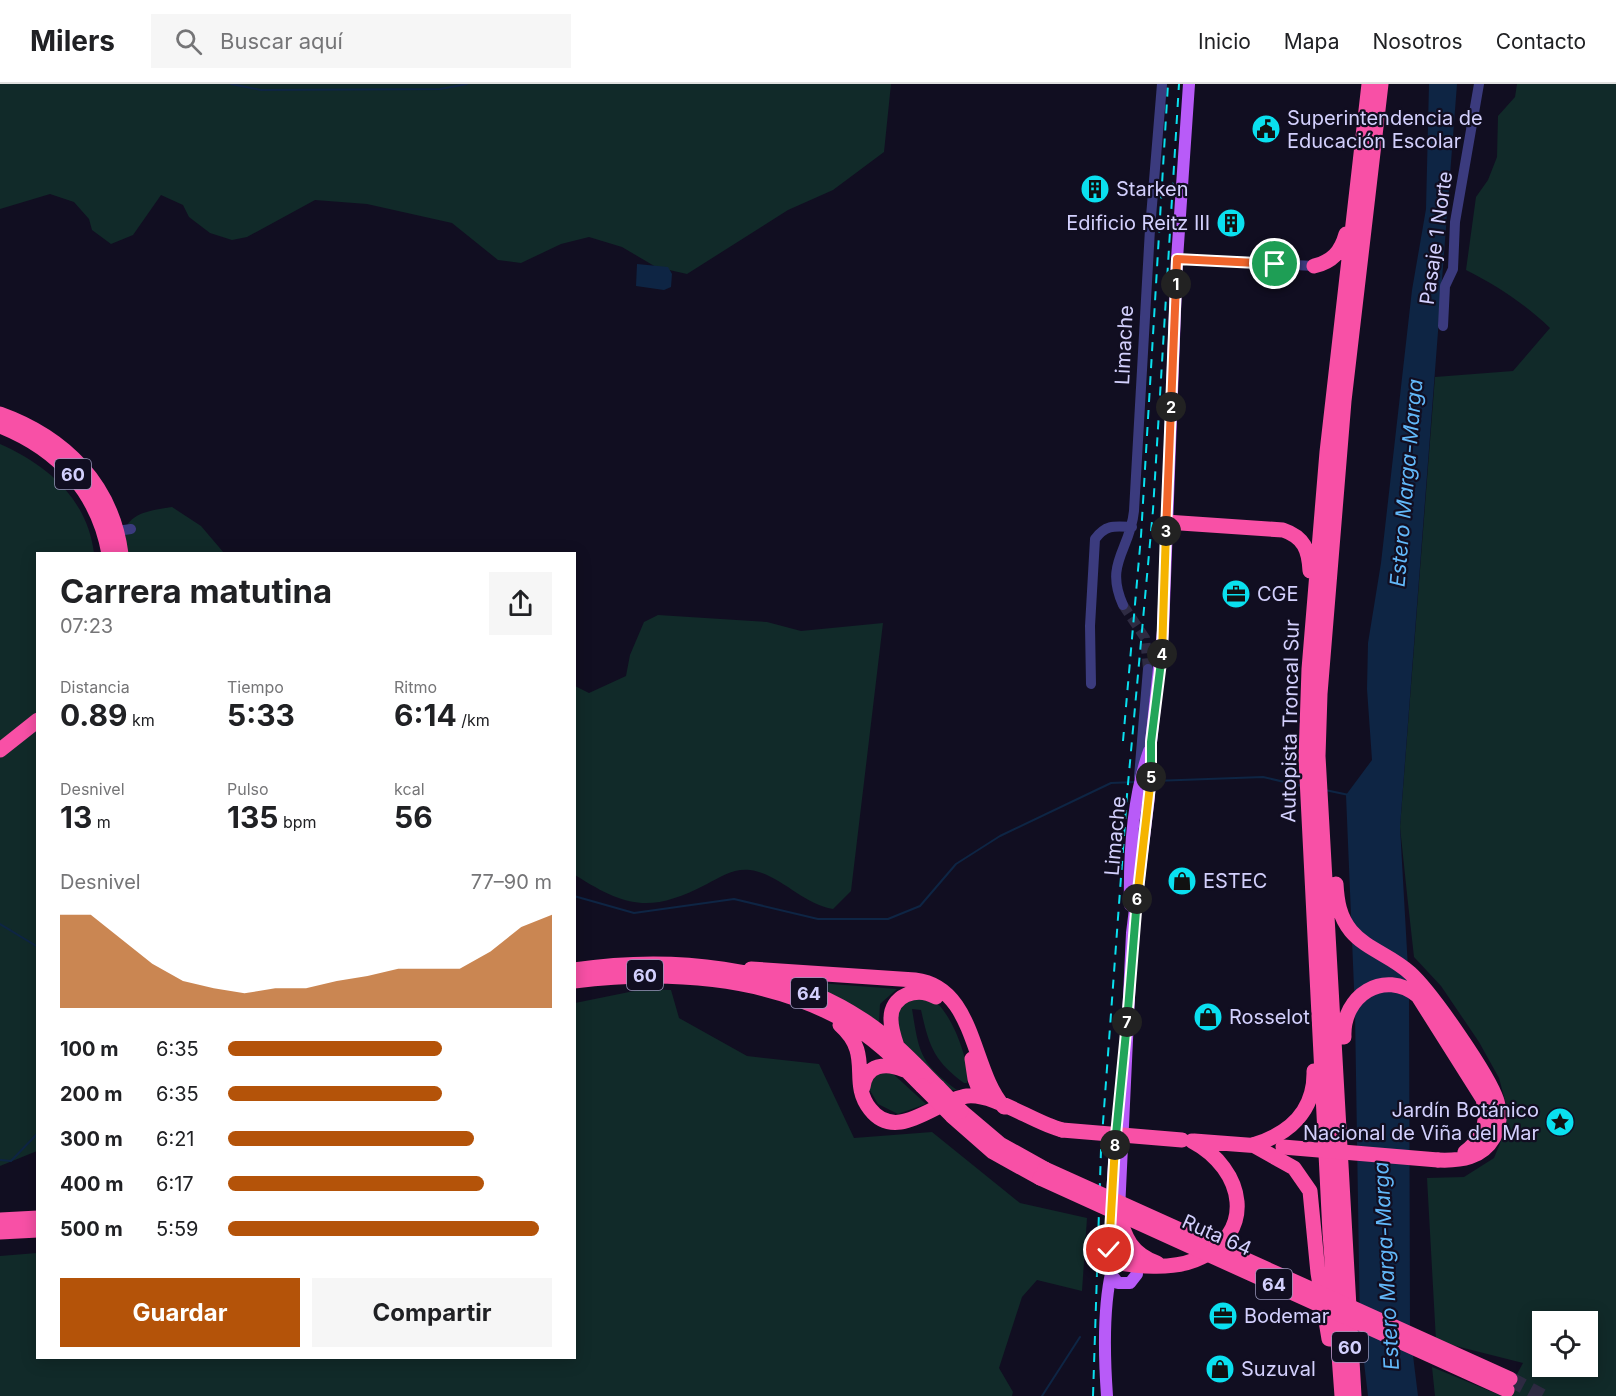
<!DOCTYPE html>
<html lang="es">
<head>
<meta charset="utf-8">
<style>
  :root { --surface:#fff; --page:#f6f6f6; --text:#202124; --muted:#757577; --line:#e0e0e0; --accent:#b45309 }
  body { margin:0; font-family:Inter,sans-serif; background:var(--page); color:var(--text); height:100vh; display:flex; flex-direction:column; font-size:22px; white-space:nowrap }
  * { box-sizing:border-box; margin:0 }
  p { font-size:20px; color:var(--muted) }
  .icon { flex:none; width:33px; height:33px; fill:none; stroke:currentColor; stroke-width:2; stroke-linecap:round; stroke-linejoin:round }
  .map { position:relative; flex:1; overflow:hidden }
  .details { position:absolute; left:36px; top:468px; width:540px; height:807px; display:flex; flex-direction:column; background:var(--surface); border-radius:0px; box-shadow:0 3px 15px #0003 }
  .details>* { flex:none }
  .fabs { position:absolute; left:1532px; top:1227px; display:grid; gap:12px }
  .fabs a { display:grid; place-items:center; width:66px; height:66px; border-radius:0px; background:var(--surface); box-shadow:0 3px 15px #0003; font-size:30px }
  .pin { position:absolute; display:grid; place-items:center; width:51px; height:51px; color:#fff; margin:-26px; border:3px solid #fff; border-radius:50%; box-shadow:0 2px 6px #0007 }
  .km { position:absolute; width:30px; height:30px; margin:-15px; border-radius:50%; background:#222; color:#fff; font-size:16px; line-height:30px; text-align:center }
  .round { display:grid; place-items:center; flex:none; width:63px; height:63px; border-radius:0px; background:var(--page) }
  .head { display:flex; align-items:center; justify-content:space-between; height:102px; padding:0 24px }
  h1 { font-size:33px; font-weight:700; line-height:45px }
  .figures { display:grid; grid-template-columns:repeat(3,1fr); gap:9px; height:102px; padding:6px 24px }
  .figures div { display:grid; align-content:center }
  .figures b { font-size:30px; font-weight:700 }
  .figures small { font-size:16px; font-weight:400 }
  .figures p { font-size:16px }
  .chart { height:168px; padding:12px 24px }
  .chart p { display:flex; justify-content:space-between }
  .chart svg { width:100%; height:108px; margin-top:6px; fill:var(--accent); opacity:.7 }
  .button { display:flex; gap:12px; margin-top:auto; padding:12px 24px }
  .button a { flex:1; height:69px; border-radius:0px; background:var(--accent); color:#fff; font-size:24px; font-weight:700; line-height:69px; text-align:center }
  .button a+a { background:var(--page); color:var(--text) }
  ul { padding:0 24px; list-style:none; font-size:20px }
  li { display:grid; grid-template-columns:96px 72px 1fr; align-items:center; height:45px }
  li i { height:15px; border-radius:8px; background:var(--accent) }
  header { display:flex; align-items:center; gap:36px; box-sizing:border-box; height:84px; padding:0 30px; background:var(--surface); border-bottom:2px solid var(--line) }
  header strong { font-size:28px }
  nav { display:flex; gap:33px; margin-inline-start:auto; font-size:21px }
  .search { width:420px; height:54px; background:var(--page); display:flex; align-items:center; gap:15px; box-sizing:border-box; padding:0 21px; border-radius:0px; color:var(--muted); font-size:22px }
  .map>svg:first-child { display:block }
</style>
</head>
<body>
<header>
<strong>Milers</strong>
<div class="search"><svg class="icon" aria-label="search" viewBox="0 0 24 24"><circle cx="10" cy="10" r="6"/><path d="M15 15l6 6"/></svg>Buscar aquí</div>
<nav><a>Inicio</a><a>Mapa</a><a>Nosotros</a><a>Contacto</a></nav>
</header>
<div class="map">
<svg width="1616" height="1312" viewBox="0 0 1616 1312">
  <rect width="100%" height="100%" fill="#110e21"/>
  <!-- green -->
  <path fill="#112a29" fill-rule="evenodd" d="M0,0H891L884,68L833,106L788,126L687,190L656,183L622,163L589,153L561,160L521,179L498,176L452,139L367,120L315,116L247,153L232,156L210,149L189,133L183,121L161,111L133,151L111,160L92,146L89,135L74,118L50,110L0,125Z
    M1517,0H1616V1312H1505L1523,1279L1436,1257L1427,1094L1464,1093L1494,1074L1503,1052L1507,1024L1499,994L1479,958L1441,902L1414,873L1407,810L1400,743L1435,293L1513,287L1550,244C1525,220 1496,201 1466,186L1476,113L1488,96L1497,73L1498,32L1515,13ZM1542,1238H1587V1282H1542Z
    M0,360C47,381 87,414 94,469L38,470L37,1067L0,1082Z
    M172,423L201,442L224,469L113,470C128,432 132,429 172,423Z
    M658,531L767,538L801,547L883,539L851,807L833,825C802,820 780,790 750,786C734,784 720,793 707,800C651,829 627,824 575,791V602L589,609L626,592L630,571L644,538Z
    M779,896L897,905L880,920L879,939L842,915Z
    M644,905L671,906L679,934L747,972L819,980L854,1054L932,1048L1020,1119L1087,1134L1082,1207L1037,1196L1022,1213L999,1284L1013,1308L1012,1312H0V1172L37,1169L38,1274H574L575,919Z
    M914,911C919,913 928,913 933,916C951,927 971,979 967,999H964C934,977 929,962 921,926L912,925C919,969 920,979 957,1006H947C929,988 892,961 896,933C897,923 907,917 914,911Z
    M890,987L926,1020L898,1030L878,1020L868,1003L878,988Z
    M1432,1283L1502,1312H1435Z"/>
  <!-- water -->
  <path fill="#0e2544" d="M1429,0H1457L1400,743L1409,902L1410,1247L1418,1312H1368L1360,1245L1355,928L1346,711L1372,676L1367,605L1368,559L1381,479L1412,206L1426,125Z
    M637,180L668,183L672,190L671,203L664,206L636,202Z"/>
  <g fill="none" stroke-linecap="round" stroke-linejoin="round">
    <!-- stream -->
    <path stroke="#0e2544" stroke-width="2" d="M231,0L261,6L440,5L467,0
      M1153,697L1263,693L1302,702
      M1325,706L1349,711
      M574,812L634,829L734,815L818,835H888L920,822L956,780L1000,752L1111,699L1135,698
      M0,840L38,863
      M0,1076L11,1077L38,1049
      M1360,1276L1364,1268
      M1042,1312L1080,1253"/>
    <!-- minor-tunnel -->
    <path stroke="#2e2b42" stroke-width="10" stroke-dasharray="10 5" stroke-linecap="butt" d="M1123,521L1145,554L1148,585"/>
    <!-- highway-tunnel -->
    <path stroke="#2e2b42" stroke-width="15" stroke-dasharray="15 8" stroke-linecap="butt" d="M1510,1295L1542,1312"/>
    <!-- minor -->
    <path stroke="#3b3b7e" stroke-width="10" d="M1177,175L1314,182
      M1443,242L1445,202L1453,185L1455,138L1479,0
      M117,447L131,445
      M1123,521C1104,479 1130,467 1134,427L1150,145L1162,0
      M1091,600L1090,542L1095,455C1106,440 1115,442 1132,443
      M1139,693L1148,585"/>
    <!-- major -->
    <path stroke="#b85bf8" stroke-width="12" d="M1130,821C1129,770 1132,715 1149,667
      M1112,1111L1115,1066
      M1111,1190L1118,1199H1130L1137,1190L1134,1173
      M1107,1312C1104,1270 1102,1208 1117,1169L1132,849L1149,713L1151,658L1163,547L1177,175L1189,0"/>
    <!-- highway -->
    <path stroke="#f850a6" stroke-width="15" d="M1314,182C1332,178 1341,168 1346,150
      M0,330C64,353 112,400 121,470
      M0,342C58,365 98,408 109,470
      M1166,438L1283,446C1304,453 1309,466 1310,487
      M0,666L38,636
      M1336,800C1337,817 1339,832 1351,847C1366,865 1392,872 1410,889C1431,908 1489,991 1497,1017C1501,1029 1499,1042 1494,1053C1482,1074 1461,1077 1438,1076
      M751,885L915,896C976,903 971,987 1004,1023
      M574,886C669,872 781,881 863,936C891,954 914,979 938,1003
      M574,897C664,886 765,891 845,937C875,954 898,978 922,1002
      M840,941C874,971 848,997 870,1025C897,1060 936,1016 967,1012C994,1009 1034,1039 1062,1046
      M1344,953C1342,912 1384,884 1418,912L1483,1015C1489,1036 1483,1055 1465,1068
      M898,965C895,956 891,946 891,936C890,911 917,902 936,913
      M972,975L975,995L982,1013
      M863,1003C866,980 886,978 904,986
      M961,1027L1000,1060L1045,1085
      M952,1032L993,1068L1040,1094
      M1194,1057L1260,1062
      M1253,1061C1289,1050 1315,1027 1314,987
      M1253,1061L1294,1084L1310,1107L1318,1189L1329,1255
      M1119,1129C1124,1154 1132,1170 1157,1179
      M0,1136L38,1134
      M0,1148L38,1146
      M1112,1178C1137,1182 1170,1186 1195,1176C1258,1151 1245,1085 1192,1057
      M1342,1312L1330,1149L1306,674L1309,585L1327,368L1369,0
      M1354,1312L1318,672L1320,610L1344,317L1381,0"/>
    <!-- rail -->
    <path stroke="#0ae0ef" stroke-width="2" stroke-dasharray="9 8" stroke-linecap="butt" d="M1123,657L1141,452L1168,0
      M1093,1312L1101,1066L1127,711L1153,426L1179,0"/>
    <!-- highway-bridge -->
    <path stroke="#f850a6" stroke-width="15" d="M922,1002L952,1032
      M938,1003L961,1027
      M1062,1046L1182,1056
      M1283,1063L1438,1076
      M1045,1085L1510,1295
      M1040,1094L1507,1306"/>
  </g>
  <g fill="none" stroke-linecap="round" stroke-linejoin="round">
    <!-- split-1 casing -->
    <g stroke="#fff" stroke-width="12">
      <path id="split-1" d="M1176,200L1177,175L1275,180"/>
    </g>
    <!-- split-2 casing -->
    <g stroke="#fff" stroke-width="12">
      <path id="split-2" d="M1171,323L1176,200"/>
    </g>
    <!-- split-3 casing -->
    <g stroke="#fff" stroke-width="12">
      <path id="split-3" d="M1166,447L1171,323"/>
    </g>
    <!-- split-4 casing -->
    <g stroke="#fff" stroke-width="12">
      <path id="split-4" d="M1162,570L1166,447"/>
    </g>
    <!-- split-5 casing -->
    <g stroke="#fff" stroke-width="12">
      <path id="split-5" d="M1151,693V658L1162,570"/>
    </g>
    <!-- split-6 casing -->
    <g stroke="#fff" stroke-width="12">
      <path id="split-6" d="M1137,815L1151,693"/>
    </g>
    <!-- split-7 casing -->
    <g stroke="#fff" stroke-width="12">
      <path id="split-7" d="M1127,938L1137,815"/>
    </g>
    <!-- split-8 casing -->
    <g stroke="#fff" stroke-width="12">
      <path id="split-8" d="M1115,1061L1127,938"/>
    </g>
    <!-- split-9 casing -->
    <g stroke="#fff" stroke-width="12">
      <path id="split-9" d="M1109,1166L1115,1061"/>
    </g>
    <!-- split-1 -->
    <use href="#split-1" stroke="#f0652b" stroke-width="8"/>
    <!-- split-2 -->
    <use href="#split-2" stroke="#f0652b" stroke-width="8"/>
    <!-- split-3 -->
    <use href="#split-3" stroke="#f0652b" stroke-width="8"/>
    <!-- split-4 -->
    <use href="#split-4" stroke="#f5b400" stroke-width="8"/>
    <!-- split-5 -->
    <use href="#split-5" stroke="#22a559" stroke-width="8"/>
    <!-- split-6 -->
    <use href="#split-6" stroke="#f5b400" stroke-width="8"/>
    <!-- split-7 -->
    <use href="#split-7" stroke="#22a559" stroke-width="8"/>
    <!-- split-8 -->
    <use href="#split-8" stroke="#22a559" stroke-width="8"/>
    <!-- split-9 -->
    <use href="#split-9" stroke="#f5b400" stroke-width="8"/>
  </g>
  <!-- icons -->
  <defs>
    <g id="civic-disc" transform="scale(1.5)"><circle r="9.5" fill="#0ae0ef" stroke="#110e21"/><path d="M-.6-6.5H3V-4.5H.6V-3L4-1V1h2V6H-6V1h2V-1L-.6-3ZM-1.2 2.5V6h2.4V2.5Z" fill="#111"/></g>
    <g id="building-disc" transform="scale(1.5)"><circle r="9.5" fill="#0ae0ef" stroke="#110e21"/><path d="M-4-6H4V6H1V3H-1V6H-4ZM-2.5-4.3h1.7v1.8h-1.7ZM.8-4.3h1.7v1.8H.8ZM-2.5-1h1.7V.8h-1.7ZM.8-1h1.7V.8H.8Z" fill="#111"/></g>
    <g id="office-disc" transform="scale(1.5)"><circle r="9.5" fill="#0ae0ef" stroke="#110e21"/><path d="M-6-3h4V-5.5h4V-3h4V5H-6ZM-1-4.5V-3h2v-1.5ZM-6 0V1H6V0Z" fill="#111"/></g>
    <g id="shop-disc" transform="scale(1.5)"><circle r="9.5" fill="#0ae0ef" stroke="#110e21"/><path d="M-5-2.5h2.3a2.7 3.5 0 0 1 5.4 0H5L5.5 6h-11ZM-1.5-2.5h3a1.5 2.3 0 0 0-3 0Z" fill="#111"/></g>
    <g id="sight-disc" transform="scale(1.5)"><circle r="9.5" fill="#0ae0ef" stroke="#110e21"/><path d="M0-6L1.8-2.2L6-1.7L2.9 1.2L3.7 5.4L0 3.3L-3.7 5.4L-2.9 1.2L-6-1.7L-1.8-2.2Z" fill="#111"/></g>
  </defs>
  <g fill-rule="evenodd">
    <use href="#civic-disc" x="1266" y="45"/>
    <use href="#building-disc" x="1095" y="105"/>
    <use href="#building-disc" x="1231" y="139"/>
    <use href="#office-disc" x="1236" y="510"/>
    <use href="#shop-disc" x="1182" y="797"/>
    <use href="#shop-disc" x="1208" y="933"/>
    <use href="#sight-disc" x="1560" y="1038"/>
    <use href="#office-disc" x="1223" y="1232"/>
    <use href="#shop-disc" x="1220" y="1285"/>
  </g>
  <g text-anchor="middle" dominant-baseline="central" stroke-width="4.5" stroke-linejoin="round" paint-order="stroke">
    <!-- shield labels -->
    <g fill="#110e21" stroke="#9996bb" stroke-width="1.5">
      <rect x="55" y="375" width="36" height="30" rx="4.5"/>
      <rect x="627" y="876" width="36" height="30" rx="4.5"/>
      <rect x="791" y="894" width="36" height="30" rx="4.5"/>
      <rect x="1256" y="1185" width="36" height="30" rx="4.5"/>
      <rect x="1332" y="1248" width="36" height="30" rx="4.5"/>
    </g>
    <g font-size="18" font-weight="bold" fill="#d3d0fd">
      <text x="73" y="390">60</text>
      <text x="645" y="891">60</text>
      <text x="809" y="909">64</text>
      <text x="1274" y="1200">64</text>
      <text x="1350" y="1263">60</text>
    </g>
    <!-- poi labels -->
    <g font-size="20" fill="#d3d0fd" stroke="#110e21" text-anchor="start">
      <text x="1287" y="34">Superintendencia de<tspan x="1287" dy="23">Educación Escolar</tspan></text>
      <text x="1116" y="105">Starken</text>
      <text x="1210" y="139" text-anchor="end">Edificio Reitz III</text>
      <text x="1257" y="510">CGE</text>
      <text x="1203" y="797">ESTEC</text>
      <text x="1229" y="933">Rosselot</text>
      <text x="1539" y="1026" text-anchor="end">Jardín Botánico<tspan x="1539" dy="23">Nacional de Viña del Mar</tspan></text>
      <text x="1244" y="1232">Bodemar</text>
      <text x="1241" y="1285">Suzuval</text>
    </g>
    <!-- street labels -->
    <g font-size="20" fill="#d3d0fd" stroke="#110e21">
      <text transform="translate(1436 154) rotate(-82)">Pasaje 1 Norte</text>
      <text transform="translate(1124 261) rotate(-87)">Limache</text>
      <text transform="translate(1290 637) rotate(-89)">Autopista Troncal Sur</text>
      <text transform="translate(1115 752) rotate(-85)">Limache</text>
      <text transform="translate(1217 1151) rotate(24)">Ruta 64</text>
    </g>
    <!-- water labels -->
    <g font-size="21" font-style="italic" fill="#62b8f9" stroke="#110e21">
      <text transform="translate(1406 399) rotate(-85)">Estero Marga-Marga</text>
      <text transform="translate(1386 1182) rotate(-93)">Estero Marga-Marga</text>
    </g>
  </g>
</svg>
<div class="fabs">
<a><svg class="icon" aria-label="locate" viewBox="0 0 24 24"><circle cx="12" cy="12" r="6"/><path d="M12 2v4M12 18v4M2 12h4M18 12h4"/></svg></a>
</div>
<div class="pin" style="left:1275px;top:180px;background:#1e9e55"><svg class="icon" aria-label="arrive" viewBox="0 0 24 24"><path d="M6 21V4h12l-3 4 3 4H6"/></svg></div>
<div class="pin" style="left:1109px;top:1166px;background:#d93025"><svg class="icon" aria-label="check" viewBox="0 0 24 24"><path d="M5 12l5 5 9-10"/></svg></div>
<b class="km" style="left:1176px;top:200px">1</b>
<b class="km" style="left:1171px;top:323px">2</b>
<b class="km" style="left:1166px;top:447px">3</b>
<b class="km" style="left:1162px;top:570px">4</b>
<b class="km" style="left:1151px;top:693px">5</b>
<b class="km" style="left:1137px;top:815px">6</b>
<b class="km" style="left:1127px;top:938px">7</b>
<b class="km" style="left:1115px;top:1061px">8</b>
<section class="details">
<div class="head"><div><h1>Carrera matutina</h1><p>07:23</p></div><a class="round"><svg class="icon" aria-label="share" viewBox="0 0 24 24"><path d="M12 15V3M7 8l5-5 5 5M5 13v7h14v-7"/></svg></a></div>
<div class="figures">
<div><p>Distancia</p><b>0.89<small> km</small></b></div>
<div><p>Tiempo</p><b>5:33</b></div>
<div><p>Ritmo</p><b>6:14<small> /km</small></b></div>
</div>
<div class="figures">
<div><p>Desnivel</p><b>13<small> m</small></b></div>
<div><p>Pulso</p><b>135<small> bpm</small></b></div>
<div><p>kcal</p><b>56</b></div>
</div>
<div class="chart"><p><span>Desnivel</span>77–90 m</p>
<svg viewBox="0 0 160 44" preserveAspectRatio="none"><path d="M0 44V6L10 6L20 16L30 26L40 33L50 36L60 38L70 36L80 36L90 33L100 31L110 28L120 28L130 28L140 21L150 11L160 6V44z"/></svg>
</div>
<ul>
<li><b>100 m</b>6:35<i style="width:66%"></i></li>
<li><b>200 m</b>6:35<i style="width:66%"></i></li>
<li><b>300 m</b>6:21<i style="width:76%"></i></li>
<li><b>400 m</b>6:17<i style="width:79%"></i></li>
<li><b>500 m</b>5:59<i style="width:96%"></i></li>
</ul>
<div class="button"><a>Guardar</a><a>Compartir</a></div>
</section>
</div>
</body>
</html>
